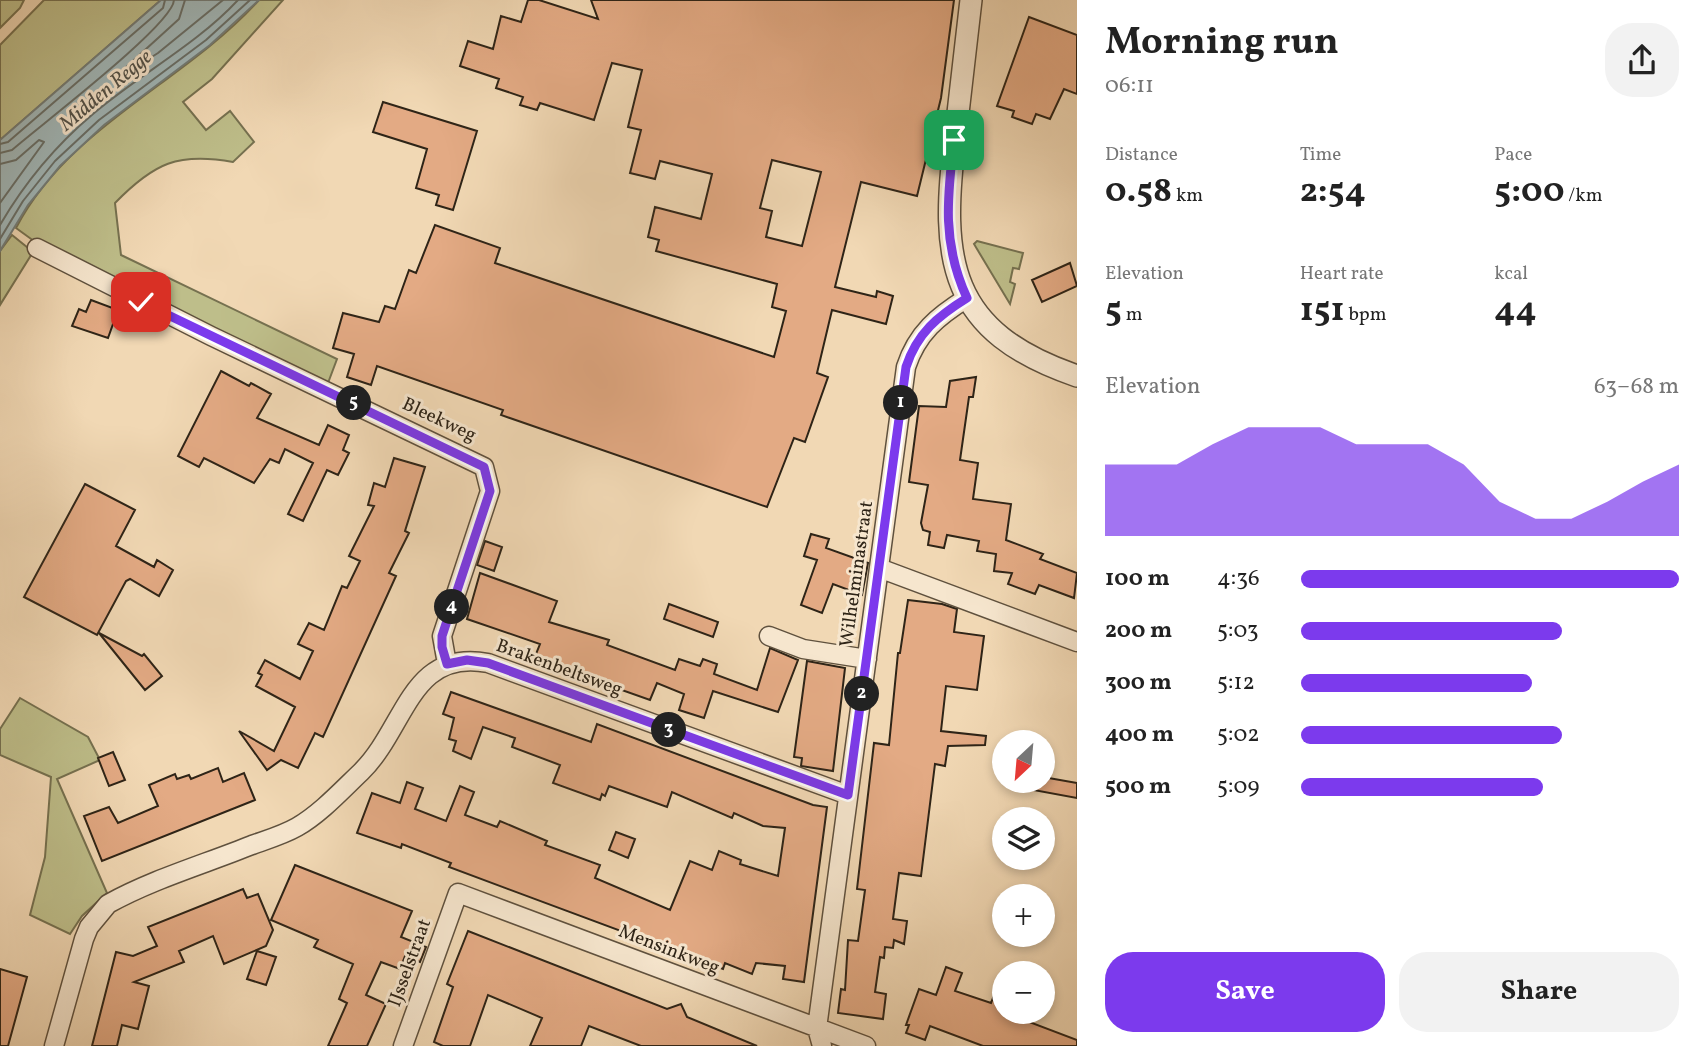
<!DOCTYPE html>
<html lang="en">
<head>
<meta charset="utf-8">
<style>
  :root { --surface:#fff; --page:#f2f2f2; --text:#222; --muted:#767676; --accent:#7c3aed }
  body { margin:0; font-family:Vollkorn,serif; background:var(--page); color:var(--text); height:100vh; display:flex; flex-direction:column; font-size:26px; white-space:nowrap }
  * { box-sizing:border-box; margin:0 }
  p { font-size:23px; color:var(--muted) }
  .icon { flex:none; width:38px; height:38px; fill:none; stroke:currentColor; stroke-width:2; stroke-linecap:round; stroke-linejoin:round }
  .map { position:relative; flex:1; overflow:hidden }
  .sheet { display:flex; flex-direction:column; background:var(--surface); width:630px }
  .sheet>* { flex:none }
  .needle { width:46px; rotate:206deg }
  .controls { position:absolute; left:992px; top:730px; display:grid; gap:14px }
  .controls a { display:grid; place-items:center; width:63px; height:63px; border-radius:50%; background:var(--surface); box-shadow:0 4px 10px #0003; font-size:35px }
  .pin { position:absolute; display:grid; place-items:center; width:60px; height:60px; color:#fff; margin:-30px; border-radius:14px; box-shadow:0 4px 10px #0006 }
  .km { position:absolute; width:35px; height:35px; margin:-18px; border-radius:50%; background:#222; color:#fff; font-size:19px; line-height:35px; text-align:center }
  .round { display:grid; place-items:center; flex:none; width:74px; height:74px; border-radius:28px; background:var(--page) }
  .overview { display:flex; align-items:center; justify-content:space-between; height:119px; padding:0 28px }
  h1 { font-size:38px; font-weight:700; line-height:52px }
  .stats { display:grid; grid-template-columns:repeat(3,1fr); gap:10px; height:119px; padding:7px 28px }
  .stats div { display:grid; align-content:center }
  .stats b { font-size:35px; font-weight:700 }
  .stats small { font-size:19px; font-weight:400 }
  .stats p { font-size:19px }
  .chart { height:196px; padding:14px 28px }
  .chart p { display:flex; justify-content:space-between }
  .chart svg { width:100%; height:126px; margin-top:7px; fill:var(--accent); opacity:.7 }
  .action { display:flex; gap:14px; margin-top:auto; padding:14px 28px }
  .action a { flex:1; height:80px; border-radius:28px; background:var(--accent); color:#fff; font-size:28px; font-weight:700; line-height:80px; text-align:center }
  .action a+a { background:var(--page); color:var(--text) }
  ul { padding:0 28px; list-style:none; font-size:23px }
  li { display:grid; grid-template-columns:112px 84px 1fr; align-items:center; height:52px }
  li i { height:18px; border-radius:9px; background:var(--accent) }
  main { display:flex; flex:1; min-height:0 }
  .map>svg:first-child { display:block }
</style>
</head>
<body>
<main>
<div class="map">
<svg width="1077" height="1046" viewBox="0 0 1077 1046">
  <rect width="100%" height="100%" fill="#f1d8b4"/>
  <filter id="stains"><feTurbulence type="fractalNoise" baseFrequency=".00286" numOctaves="4"/><feColorMatrix values="0 0 0 0 .2 0 0 0 0 .09 0 0 0 0 .02 0 0 0 .5 -.17"/></filter>
  <radialGradient id="worn" r=".72"><stop offset=".6" stop-color="#630" stop-opacity="0"/><stop offset="1" stop-color="#630" stop-opacity=".3"/></radialGradient>
  <!-- green -->
  <path fill="#bebe8a" stroke="#767150" stroke-width="2" d="M0,0H24L20,8L0,28Z
    M44,0H161L0,140V45Z
    M259,0H283L212,79L183,102L206,130L230,111L254,142L233,162C178,152 154,163 115,203L121,255L337,359L328,383L38,244L16,228C69,126 184,83 259,0Z
    M12,235L33,252L0,305V251Z
    M977,241L1023,253L1019,269L1013,268L1010,282L1015,284L1010,304L974,244Z
    M20,698L88,737L100,760L57,779L107,893L82,916L70,934L30,915L45,857L51,777L0,755V729Z"/>
  <!-- water -->
  <path fill="#a0b7b9" stroke="#727c78" stroke-width="2" d="M161,0H259L210,45L104,125L60,166L28,205L0,251V140Z"/>
  <g fill="none" stroke-linecap="round" stroke-linejoin="round">
    <!-- shore -->
    <path stroke="#676e68" stroke-width="2" d="M185,0L179,19L124,69L125,74L158,53L223,0
      M0,144L8,142L163,8L165,0
      M0,153L12,150C38,127 173,25 174,0
      M0,164L16,160L39,140L44,142L0,203
      M0,225C25,182 55,146 93,114C140,74 196,45 238,0
      M0,239L23,201L55,161L99,120L206,40L250,0"/>
  </g>
  <!-- building -->
  <path fill="#e3aa84" stroke="#2e2417" stroke-width="2" fill-rule="evenodd" d="M528,0H539L598,19L591,0H954L941,98L917,196L861,182L835,287L876,297L877,291L893,296L886,324L832,310L817,373L828,377L805,442L794,438L767,507L501,415L503,410L377,366L371,385L347,377L354,354L333,348L343,313L379,322L385,306L395,309L409,270L416,273L435,225L500,248L495,263L774,357L786,311L772,307L777,284L656,251L659,240L648,237L655,207L701,219L712,174L660,161L655,179L630,173L641,130L628,127L642,70L612,63L594,120L540,103L537,110L520,105L523,97L496,88L499,79L460,66L468,41L493,49L501,16L521,22ZM772,160L821,172L802,246L766,237L772,211L760,208Z
    M1029,17L1077,35V94L1064,89L1050,119L1036,114L1032,124L1012,117L1014,111L997,106Z
    M383,102L477,131L453,210L436,205L439,195L416,188L427,149L373,132Z
    M1070,263L1077,286L1042,302L1032,280Z
    M91,300L118,310L108,338L72,326L79,309L86,312Z
    M221,371L249,386L251,383L271,394L257,418L319,445L328,425L349,435L343,450L349,453L338,475L327,470L303,521L288,514L313,463L285,449L279,463L270,459L254,483L204,458L199,467L178,456Z
    M976,377L973,397H969L960,460L978,463L973,499L1011,504L1006,540L1043,554L1040,559L1077,573L1074,598L1039,585L1035,594L1008,584L1012,573L994,571L996,554L977,551L979,541L947,535L944,548L928,545L930,532L923,530L921,523L928,485L909,482L919,406L946,407L950,381Z
    M394,458L425,467L405,531L409,533L389,573L396,576L323,737L315,733L298,768L281,760L267,770L239,731L274,751L295,707L256,686L262,675L258,673L265,660L300,679L313,651L298,644L309,623L324,630L342,586L347,588L360,561L349,556L374,506L368,505L374,483L385,487Z
    M85,484L135,510L116,546L154,567L157,560L173,570L159,596L130,579L126,581L97,635L24,597Z
    M811,534L829,539L826,548L868,563L862,595L833,584L822,613L801,605L817,560L804,556Z
    M485,541L502,547L494,571L477,565Z
    M480,573L557,601L549,622L609,640L607,645L675,670L679,659L700,666L703,659L717,664L714,674L757,690L770,648L798,660L778,712L713,691L704,718L679,710L684,694L657,683L650,700L534,659L540,644L467,619Z
    M908,600L942,604L957,609L954,632L984,636L977,690L946,686L941,731L986,736L985,745L948,746L945,766L935,764L921,876L899,873L893,919L907,921L904,944L894,940L893,948L885,947L884,958L880,957L875,992L886,994L883,1019L838,1013L841,989L845,990L848,940L858,941L865,890L857,889L874,743L889,745L898,653H900Z
    M669,604L718,622L713,637L664,619Z
    M99,633L142,656L144,654L162,676L145,690Z
    M807,661L845,668L833,771L801,766L802,758L794,757Z
    M451,692L591,742L597,724L813,805L827,807L804,982L783,979L785,966L756,963L752,974L725,963L723,969L449,867L451,863L402,844L401,848L357,833L372,793L400,803L407,782L423,788L415,809L446,821L460,786L474,792L465,815L497,827L500,821L547,841L545,845L600,865L595,878L670,910L690,861L712,870L719,851L741,860L740,864L778,876L785,828L763,826L734,813L732,818L672,792L667,807L609,786L605,796L602,794L600,800L553,783L560,765L512,747L515,738L483,727L471,759L453,751L456,741L449,739L454,718L443,714Z
    M113,752L125,780L109,786L98,758Z
    M218,768L223,782L244,773L255,800L102,861L84,816L109,807L118,823L158,806L149,785L175,774L177,779L189,775L191,779Z
    M1043,777L1077,783V798L1028,789L1029,780H1043Z
    M616,832L635,839L628,858L609,850Z
    M295,865L412,911L401,937L426,947L420,962L405,956L400,969L381,962L366,995L386,1004L367,1046H328L347,1003L339,999L353,964L314,947L318,940L271,920Z
    M243,889L247,898L258,894L273,930L266,946L224,964L213,936L179,951L184,962L134,982L149,986L138,1029L122,1025L117,1046H92L116,952L133,956L157,946L148,927Z
    M468,931L667,1009L681,1004L687,1017L757,1046H641L589,1026L581,1046H530L542,1018L488,995L470,1046H443L434,1042L453,987L447,984Z
    M257,951L276,957L266,985L247,979Z
    M946,967L962,973L955,991L991,1003L1004,971V1012H1018L1016,1017L1077,1040V1046H983L930,1026L925,1040L906,1033L909,1025H906L919,989L936,995Z
    M0,969L27,977L8,1046H0Z"/>
  <g fill="none" stroke-linecap="round" stroke-linejoin="round">
    <!-- minor casing -->
    <g stroke="#5f513e" stroke-width="21">
      <path id="minor" d="M37,248L211,336L484,467L490,491L442,636L447,664
        M879,568L1077,642
        M769,636L803,649L867,659
        M54,1046L84,939L89,927L108,904C153,879 205,864 252,845C266,840 283,835 297,827C320,814 342,790 361,772C406,728 410,648 488,663L848,795
        M403,1046L458,893L866,1046
        M822,1046L817,1028L906,367C917,333 938,316 967,298"/>
    </g>
    <!-- tertiary casing -->
    <g stroke="#5f513e" stroke-width="24">
      <path id="tertiary" d="M971,0C966,46 960,92 955,139C940,260 948,332 1077,376"/>
    </g>
    <!-- minor -->
    <use href="#minor" stroke="#f6e6ce" stroke-width="18"/>
    <!-- tertiary -->
    <use href="#tertiary" stroke="#f6e6ce" stroke-width="21"/>
  </g>
  <g fill="none" stroke-linecap="round" stroke-linejoin="round">
    <!-- route casing -->
    <g stroke="#fff" stroke-width="14">
      <path id="route" d="M141,302L484,467L490,491L442,636V647L447,664L467,660L488,663L848,795L906,367C917,333 938,316 967,298C942,244 947,198 954,140"/>
    </g>
    <!-- route -->
    <use href="#route" stroke="#7c3aed" stroke-width="9"/>
  </g>
  <g text-anchor="middle" dominant-baseline="central" stroke-width="6" stroke-linejoin="round" paint-order="stroke">
    <!-- street labels -->
    <g font-size="19" fill="#2e2417" stroke="#f6e6ce">
      <text transform="translate(439 420) rotate(25)">Bleekweg</text>
      <text transform="translate(857 574) rotate(-82)">Wilhelminastraat</text>
      <text transform="translate(559 668) rotate(20)">Brakenbeltsweg</text>
      <text transform="translate(669 950) rotate(21)">Mensinkweg</text>
      <text transform="translate(410 963) rotate(-70)">IJsselstraat</text>
    </g>
    <!-- water labels -->
    <g font-size="21" font-style="italic" fill="#505048" stroke="#f6e6ce">
      <text transform="translate(106 91) rotate(-40)">Midden Regge</text>
    </g>
  </g>
  <rect width="100%" height="100%" filter="url(#stains)"/>
  <rect width="100%" height="100%" fill="url(#worn)"/>
</svg>
<div class="controls">
<a><svg class="needle" viewBox="-14 -14 28 28"><path d="M0-13l5 13h-10z" fill="#e53935"/><path d="M0 13l5-13h-10z" fill="#767676"/></svg></a>
<a><svg class="icon" aria-label="layers" viewBox="0 0 24 24"><path d="M12 4l9 5-9 5-9-5zM3 14l9 5 9-5"/></svg></a>
<a>+</a>
<a>−</a>
</div>
<div class="pin" style="left:954px;top:140px;background:#1e9e55"><svg class="icon" aria-label="arrive" viewBox="0 0 24 24"><path d="M6 21V4h12l-3 4 3 4H6"/></svg></div>
<div class="pin" style="left:141px;top:302px;background:#d93025"><svg class="icon" aria-label="check" viewBox="0 0 24 24"><path d="M5 12l5 5 9-10"/></svg></div>
<b class="km" style="left:901px;top:403px">1</b>
<b class="km" style="left:862px;top:694px">2</b>
<b class="km" style="left:669px;top:730px">3</b>
<b class="km" style="left:452px;top:607px">4</b>
<b class="km" style="left:354px;top:403px">5</b>
</div>
<section class="sheet">
<div class="overview"><div><h1>Morning run</h1><p>06:11</p></div><a class="round"><svg class="icon" aria-label="share" viewBox="0 0 24 24"><path d="M12 15V3M7 8l5-5 5 5M5 13v7h14v-7"/></svg></a></div>
<div class="stats">
<div><p>Distance</p><b>0.58<small> km</small></b></div>
<div><p>Time</p><b>2:54</b></div>
<div><p>Pace</p><b>5:00<small> /km</small></b></div>
</div>
<div class="stats">
<div><p>Elevation</p><b>5<small> m</small></b></div>
<div><p>Heart rate</p><b>151<small> bpm</small></b></div>
<div><p>kcal</p><b>44</b></div>
</div>
<div class="chart"><p><span>Elevation</span>63–68 m</p>
<svg viewBox="0 0 160 44" preserveAspectRatio="none"><path d="M0 44V19L10 19L20 19L30 12L40 6L50 6L60 6L70 12L80 12L90 12L100 19L110 32L120 38L130 38L140 32L150 25L160 19V44z"/></svg>
</div>
<ul>
<li><b>100 m</b>4:36<i style="width:100%"></i></li>
<li><b>200 m</b>5:03<i style="width:69%"></i></li>
<li><b>300 m</b>5:12<i style="width:61%"></i></li>
<li><b>400 m</b>5:02<i style="width:69%"></i></li>
<li><b>500 m</b>5:09<i style="width:64%"></i></li>
</ul>
<div class="action"><a>Save</a><a>Share</a></div>
</section>
</main>
</body>
</html>
